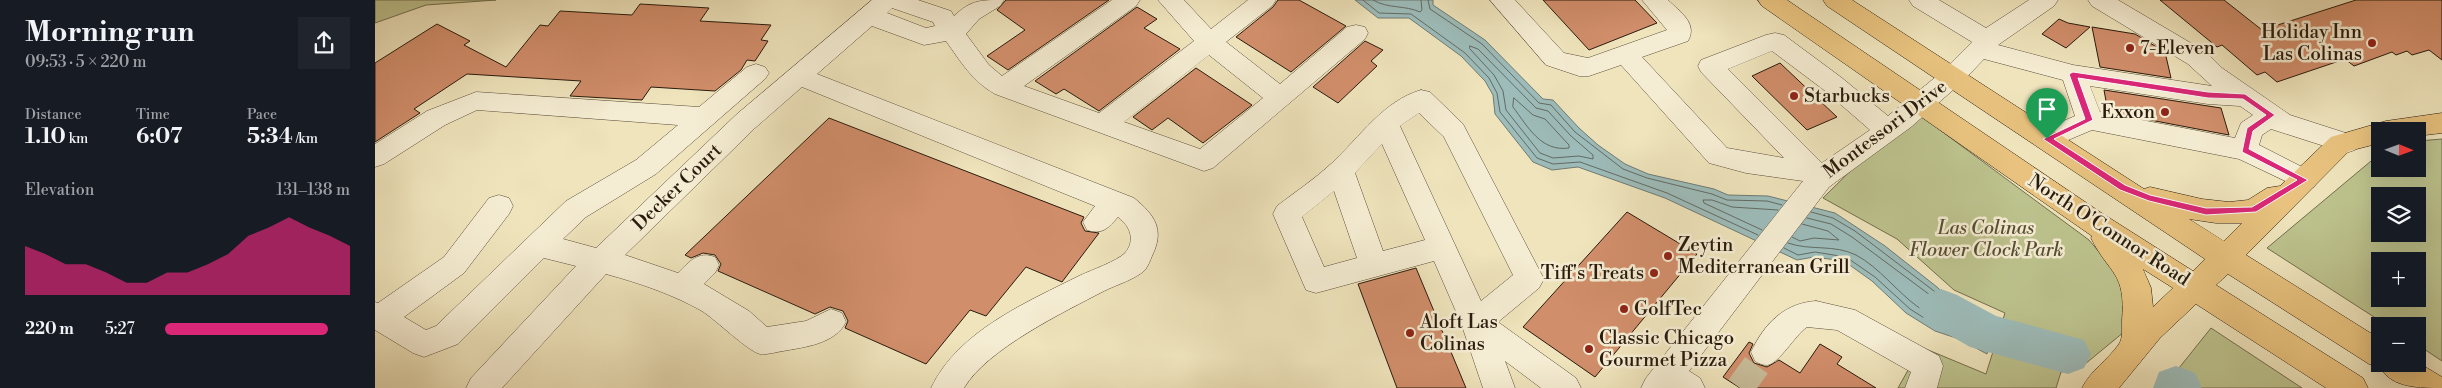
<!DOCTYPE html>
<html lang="en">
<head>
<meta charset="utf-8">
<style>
  :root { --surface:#171b24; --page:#20242c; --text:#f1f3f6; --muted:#9ea1a6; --accent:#db2777 }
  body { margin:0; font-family:"Libre Bodoni",serif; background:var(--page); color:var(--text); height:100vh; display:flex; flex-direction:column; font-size:19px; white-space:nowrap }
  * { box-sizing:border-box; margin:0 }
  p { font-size:16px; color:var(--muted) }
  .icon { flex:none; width:28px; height:28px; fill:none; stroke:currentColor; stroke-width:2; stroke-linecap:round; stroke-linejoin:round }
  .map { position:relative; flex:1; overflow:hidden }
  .side { display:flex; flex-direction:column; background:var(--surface); width:375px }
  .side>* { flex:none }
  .needle { width:32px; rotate:91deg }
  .tools { position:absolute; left:1996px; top:122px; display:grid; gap:10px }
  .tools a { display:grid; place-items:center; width:55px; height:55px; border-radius:0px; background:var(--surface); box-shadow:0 5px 20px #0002; font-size:25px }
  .pin { position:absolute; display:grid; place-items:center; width:42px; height:42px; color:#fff; margin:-51px -21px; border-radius:50% 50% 50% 0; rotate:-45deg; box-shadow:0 0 5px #0007 }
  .pin .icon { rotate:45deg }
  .round { display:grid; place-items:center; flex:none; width:52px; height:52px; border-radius:0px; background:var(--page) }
  .overview { display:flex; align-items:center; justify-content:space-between; height:85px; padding:0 25px }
  h1 { font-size:28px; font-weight:700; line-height:38px }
  .figures { display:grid; grid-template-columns:repeat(3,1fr); gap:8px; height:85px; padding:5px 25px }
  .figures div { display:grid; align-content:center }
  .figures b { font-size:21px; font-weight:700 }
  .figures small { font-size:14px; font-weight:400 }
  .figures p { font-size:14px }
  .chart { height:140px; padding:10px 25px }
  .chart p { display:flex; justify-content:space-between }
  .chart svg { width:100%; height:90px; margin-top:5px; fill:var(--accent); opacity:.7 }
  ul { padding:0 25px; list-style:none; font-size:16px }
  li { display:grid; grid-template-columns:80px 60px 1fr; align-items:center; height:38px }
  li i { height:12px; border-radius:6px; background:var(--accent) }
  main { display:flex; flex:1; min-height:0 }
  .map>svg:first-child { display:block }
</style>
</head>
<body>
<main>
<section class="side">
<div class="overview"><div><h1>Morning run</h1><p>09:53 · 5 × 220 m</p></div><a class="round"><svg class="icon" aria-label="share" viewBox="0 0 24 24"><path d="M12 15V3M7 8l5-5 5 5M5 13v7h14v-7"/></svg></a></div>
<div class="figures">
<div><p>Distance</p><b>1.10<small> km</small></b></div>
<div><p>Time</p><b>6:07</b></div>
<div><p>Pace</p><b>5:34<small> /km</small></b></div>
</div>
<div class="chart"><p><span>Elevation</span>131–138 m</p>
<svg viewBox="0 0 160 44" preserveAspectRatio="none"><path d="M0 44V20L10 24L20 29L30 29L40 33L50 38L60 38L70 33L80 33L90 29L100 24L110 15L120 11L130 6L140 11L150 15L160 20V44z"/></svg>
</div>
<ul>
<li><b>220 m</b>5:27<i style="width:88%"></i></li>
</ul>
</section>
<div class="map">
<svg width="2067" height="388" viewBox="0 0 2067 388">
  <rect width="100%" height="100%" fill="#efe4bc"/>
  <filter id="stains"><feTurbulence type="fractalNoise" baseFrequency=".004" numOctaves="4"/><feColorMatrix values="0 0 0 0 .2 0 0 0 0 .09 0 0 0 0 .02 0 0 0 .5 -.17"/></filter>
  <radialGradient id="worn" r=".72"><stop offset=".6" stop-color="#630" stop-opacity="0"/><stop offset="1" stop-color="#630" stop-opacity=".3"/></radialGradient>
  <!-- green -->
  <path fill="#bdc38e" stroke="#726e4e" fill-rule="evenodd" d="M0,0H121L51,5L0,23Z
    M1546,116L1714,240L1749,282V332L1704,369L1686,372L1681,388H1523L1546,347L1611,374L1630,313L1579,290L1522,239L1448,198L1527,120Z
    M2067,139V361L2043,345L2042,326H2013L1892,248L2002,156L2005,155V169H2042L2043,141ZM2042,196V234H2005V196ZM2005,261H2042V299H2005Z
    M1836,328L1927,388H1788Z"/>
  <!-- water -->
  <path fill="#9dbcba" stroke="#6e7b75" d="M980,0H1058V5L1110,40L1168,99L1178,100L1204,128L1223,145L1250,164L1273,174L1339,189L1353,195L1393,196L1460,213L1510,246L1562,287L1583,307L1620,323L1612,354L1584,339L1560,331L1531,313L1497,281L1469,261L1439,257L1422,260L1290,198L1203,167L1177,170L1158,162L1120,114L1118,95L1110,81L1086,56L1034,18H1003Z"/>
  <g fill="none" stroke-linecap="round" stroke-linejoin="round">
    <!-- shore -->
    <path stroke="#626b64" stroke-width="1" d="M988,0L1004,13L1036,14L1090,53L1114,78L1122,93L1125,112L1162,158L1178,164L1205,162L1292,193L1383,235
      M998,0C1013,9 1030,5 1045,12L1047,10L1046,0
      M1053,0L1055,9L1107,44L1164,103L1176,105L1200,132L1248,169L1272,178L1337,194L1352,200L1392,201L1407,205
      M1095,46L1103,49L1161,108L1173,111L1196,136L1218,155V159L1204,156L1178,158L1165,153L1131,110L1128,91L1119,75L1095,49Z
      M1139,98L1158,115L1170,119L1194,145V148C1166,152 1153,127 1138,107Z
      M1387,230L1329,203L1328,200H1337L1357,207L1403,210
      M1417,237L1425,241L1439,238L1464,240L1453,231L1427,224
      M1413,243C1435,251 1459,244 1481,255C1505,268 1521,291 1543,307C1561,320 1583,326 1602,336L1605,335V329L1576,316L1555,295L1477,237L1456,224L1432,218
      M1409,248L1423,255L1440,252L1471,257L1500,277L1535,309L1562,326L1609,344L1613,325L1580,311L1559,291L1480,231L1458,218L1436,212"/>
    <!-- river -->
    <path fill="#9dbcba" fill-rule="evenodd" d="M1566,289L1582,295L1621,316L1709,340L1716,354L1709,368L1693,374L1595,347L1550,321L1544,308L1550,295Z
      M1801,366L1820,373L1827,388H1778L1784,372Z"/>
  </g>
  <!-- building -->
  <path fill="#d18e6b" stroke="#281a0d" d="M631,0H734L633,70L612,56L650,30L622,10Z
    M903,0H924L971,26L916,72L861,37L898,7Z
    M1168,0H1260L1282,23L1214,50Z
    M1785,0H1849L1887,30L1981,0H2067V60L2054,50L2037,55L2032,51L2021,55L2017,52L1979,66L1970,59L1902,82L1890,72L1882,75L1847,45L1842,47Z
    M265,4L334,8L325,21L396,25L386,40L393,41L380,61L372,60L366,70L340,91L276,87L267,100L195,96L206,81L92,74L39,109L45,113L0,142V63L62,24L95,41L89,45L131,67L165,25L173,26L185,11L257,15Z
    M762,7L782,19L769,28L805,49L724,111L689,89L681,94L660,81Z
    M1684,19L1693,23L1715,27L1691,48L1667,34Z
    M1717,27L1760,34L1790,52L1796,78L1725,67Z
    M990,41L1008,50L996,61L1002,66L963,103L938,87Z
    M1405,63L1462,117L1432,130L1377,76Z
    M821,68L877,105L828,143L793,118L777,130L758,117Z
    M1729,90L1846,108L1854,135L1733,112Z
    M454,118L709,217L706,223L710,231L724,233L687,282L651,267L611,316L595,310L551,364L470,328L473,321L468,311L455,307L440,314L343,271L346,264L340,255L328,253L316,258L310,255Z
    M1252,212L1322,254L1220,377L1148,327Z
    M1041,268L1091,388H1022L983,284Z
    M1374,342L1378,344L1374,353L1379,363L1392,367L1404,360L1425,373L1445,344L1467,357L1462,364L1501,388H1365L1348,377Z"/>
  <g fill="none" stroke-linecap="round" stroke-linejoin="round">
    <!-- minor-tunnel -->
    <path stroke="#c7bc99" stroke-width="28" stroke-dasharray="28 14" stroke-linecap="butt" d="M1365,388L1391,352"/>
    <!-- minor casing -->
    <g stroke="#5a4c39" stroke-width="1">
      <path id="minor" d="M497,0H543L576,11L579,16C596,0 605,0 629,0L625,6L604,19L591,34L614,65L627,76L737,0H765L761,6L649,86L724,113L819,41L783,0H809L836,29L873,0H901L897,6L851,42L905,84L972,27L981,25L990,27L993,33L990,39L838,168L829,171L620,94C597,81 586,62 571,41L549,45L497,26L442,74L759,198C780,215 790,230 777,256C775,261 773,266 770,270C761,279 741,285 729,291C689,312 612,349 589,388H556C583,331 652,302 706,275C717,270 742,261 750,253C761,240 755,226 743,217C733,228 728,235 712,230L708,222L720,206L427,87L380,128L250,255L303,273C315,261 323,251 340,257L344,265L340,273L329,284L374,311L392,327L431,321L456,309L467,313L471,322C460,344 430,347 408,351C401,352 392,355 385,354C374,352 341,320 327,311C297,294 264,283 231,274L127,388H91L96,378L201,266L169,258L83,344L49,357L38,353L0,330V302L3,303L69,257L114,198L124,195L134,198L138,206L134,214L89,273L29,317L51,330L61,326L191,201L261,160L303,125L102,110L70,125L9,164L0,167V144L52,111L101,92L324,107L372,67L381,64L390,67L394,73L390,79L281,174L211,217L188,239L221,248L362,114ZM517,8L558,22L560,26L551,28L512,13ZM834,55L888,98L825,149L749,122Z
        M1115,0H1140L1189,53L1213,58L1292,30L1267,0H1293C1305,12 1323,23 1313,41L1267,57L1352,148L1409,158L1326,72L1323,66L1326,60L1391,35L1400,33L1409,35L1467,78L1513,116L1568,71L1597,42L1538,6L1534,0H1564L1611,28L1654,0H1683L1679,6L1623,45L1698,65L1837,86L1813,64L1717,6L1713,0H1743L1831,52L1847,68L1915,115L1980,136L1984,143L1980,150L1971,153L1896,129L1887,135L1884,145L1939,173L1943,180L1939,187L1929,190L1864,159L1717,130L1672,149L1663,146L1659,139L1663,132L1700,116L1688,80L1609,59L1586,83L1536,127L1454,187L1314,371L1325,378L1330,388H1266L1271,378L1428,181L1371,173L1334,163L1246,65L1214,76H1204L1171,65ZM1397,51L1449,90L1495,130L1447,163L1353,69ZM1715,86L1833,104L1865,106L1878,115L1866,123L1860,138L1725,112Z
        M1046,90L1055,92L1088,124L1169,279L1164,288L1123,322L1201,378L1206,388H1166L1130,361L1140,388H1108L1086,323L1059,261L941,293L931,290L898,214L902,206C920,192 940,179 957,163C985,137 1008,101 1046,90ZM1044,113L1069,137L1138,275L1106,301L1025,126ZM1007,144L1050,240L1008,251L980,173ZM959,191L982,258L949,267L927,217Z
        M1441,301L1480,310L1564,356L1568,366L1562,388H1530L1536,372L1462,330L1432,327C1420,335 1404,364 1392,365C1388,365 1383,363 1380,361L1376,352C1389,324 1409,303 1441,301Z"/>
    </g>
    <!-- major casing -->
    <g stroke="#281a0d" stroke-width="1">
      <path id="major" d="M1383,0H1412L1725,212L1818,271L1830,259L1452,6L1448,0H1477L1769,189L1775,187L1827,199L1854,202L1873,200L1892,188L1905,186L1956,137L2011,121L2067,113V133L2042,136V131H2005V143L1974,151L1871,255L2005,339V364L2042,362L2067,377V388C2046,388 2016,388 2006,368L1994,364L1853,274L1841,285L1988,378L1993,388H1951L1821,304L1785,338L1744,388H1707C1716,370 1733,360 1744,344C1748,338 1747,328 1747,321C1751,271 1735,276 1716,238L1717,236L1387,6ZM1814,219L1841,223H1867L1849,241ZM1768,269L1798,288L1778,307L1776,288Z"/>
    </g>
    <!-- minor -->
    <use href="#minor" fill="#f5edd3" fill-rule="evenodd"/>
    <!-- major -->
    <use href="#major" fill="#e8c27e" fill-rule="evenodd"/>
  </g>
  <!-- route -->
  <path fill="#db2777" stroke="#fff" fill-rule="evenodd" d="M1698,72L1833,92L1870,94L1900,115L1878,131L1874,149L1933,180L1881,212L1831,215L1774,201L1745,190L1668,139L1710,119L1694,74ZM1703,78L1833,98L1868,99L1891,115L1872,128L1867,152L1922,180L1877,207L1831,208L1775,195L1750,185L1679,139L1718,120Z"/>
  <!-- markers -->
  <g fill="#8f2418" stroke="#f5edd3" stroke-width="2">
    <circle cx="1997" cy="43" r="5"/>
    <circle cx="1755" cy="48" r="5"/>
    <circle cx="1419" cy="96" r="5"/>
    <circle cx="1790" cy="112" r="5"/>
    <circle cx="1293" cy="256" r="5"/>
    <circle cx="1279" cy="273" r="5"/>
    <circle cx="1249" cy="309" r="5"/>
    <circle cx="1035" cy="333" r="5"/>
    <circle cx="1214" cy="349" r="5"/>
  </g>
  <g text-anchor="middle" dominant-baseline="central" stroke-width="5" stroke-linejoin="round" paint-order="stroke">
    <!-- poi labels -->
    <g font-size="19" fill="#281a0d" stroke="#f5edd3" text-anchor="start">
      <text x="1987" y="32" text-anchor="end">Holiday Inn<tspan x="1987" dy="22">Las Colinas</tspan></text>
      <text x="1765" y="48">7-Eleven</text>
      <text x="1429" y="96">Starbucks</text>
      <text x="1780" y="112" text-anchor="end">Exxon</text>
      <text x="1303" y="245">Zeytin<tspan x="1303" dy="22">Mediterranean Grill</tspan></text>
      <text x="1269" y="273" text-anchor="end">Tiff's Treats</text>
      <text x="1259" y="309">GolfTec</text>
      <text x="1045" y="322">Aloft Las<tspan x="1045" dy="22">Colinas</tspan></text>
      <text x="1224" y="338">Classic Chicago<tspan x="1224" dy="22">Gourmet Pizza</tspan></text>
    </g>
    <!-- street labels -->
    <g font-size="19" fill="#281a0d" stroke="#f5edd3">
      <text transform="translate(1510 129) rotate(-37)">Montessori Drive</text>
      <text transform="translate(302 187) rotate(-44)">Decker Court</text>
      <text transform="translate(1734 230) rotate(33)">North O'Connor Road</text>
    </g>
    <!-- park labels -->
    <g font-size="19" font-style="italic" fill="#554d34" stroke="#f5edd3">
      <text x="1611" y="228">Las Colinas<tspan x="1611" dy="22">Flower Clock Park</tspan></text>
    </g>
  </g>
  <rect width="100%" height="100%" filter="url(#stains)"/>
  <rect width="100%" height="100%" fill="url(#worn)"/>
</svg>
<div class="tools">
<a><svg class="needle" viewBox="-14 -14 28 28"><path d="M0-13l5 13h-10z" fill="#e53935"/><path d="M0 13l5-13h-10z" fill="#9ea1a6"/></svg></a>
<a><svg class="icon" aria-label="layers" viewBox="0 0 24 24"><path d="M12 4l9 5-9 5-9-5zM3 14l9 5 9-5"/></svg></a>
<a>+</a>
<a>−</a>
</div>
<div class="pin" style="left:1672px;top:139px;background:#1e9e55"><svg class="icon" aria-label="arrive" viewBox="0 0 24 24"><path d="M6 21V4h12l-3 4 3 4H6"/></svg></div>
</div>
</main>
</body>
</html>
